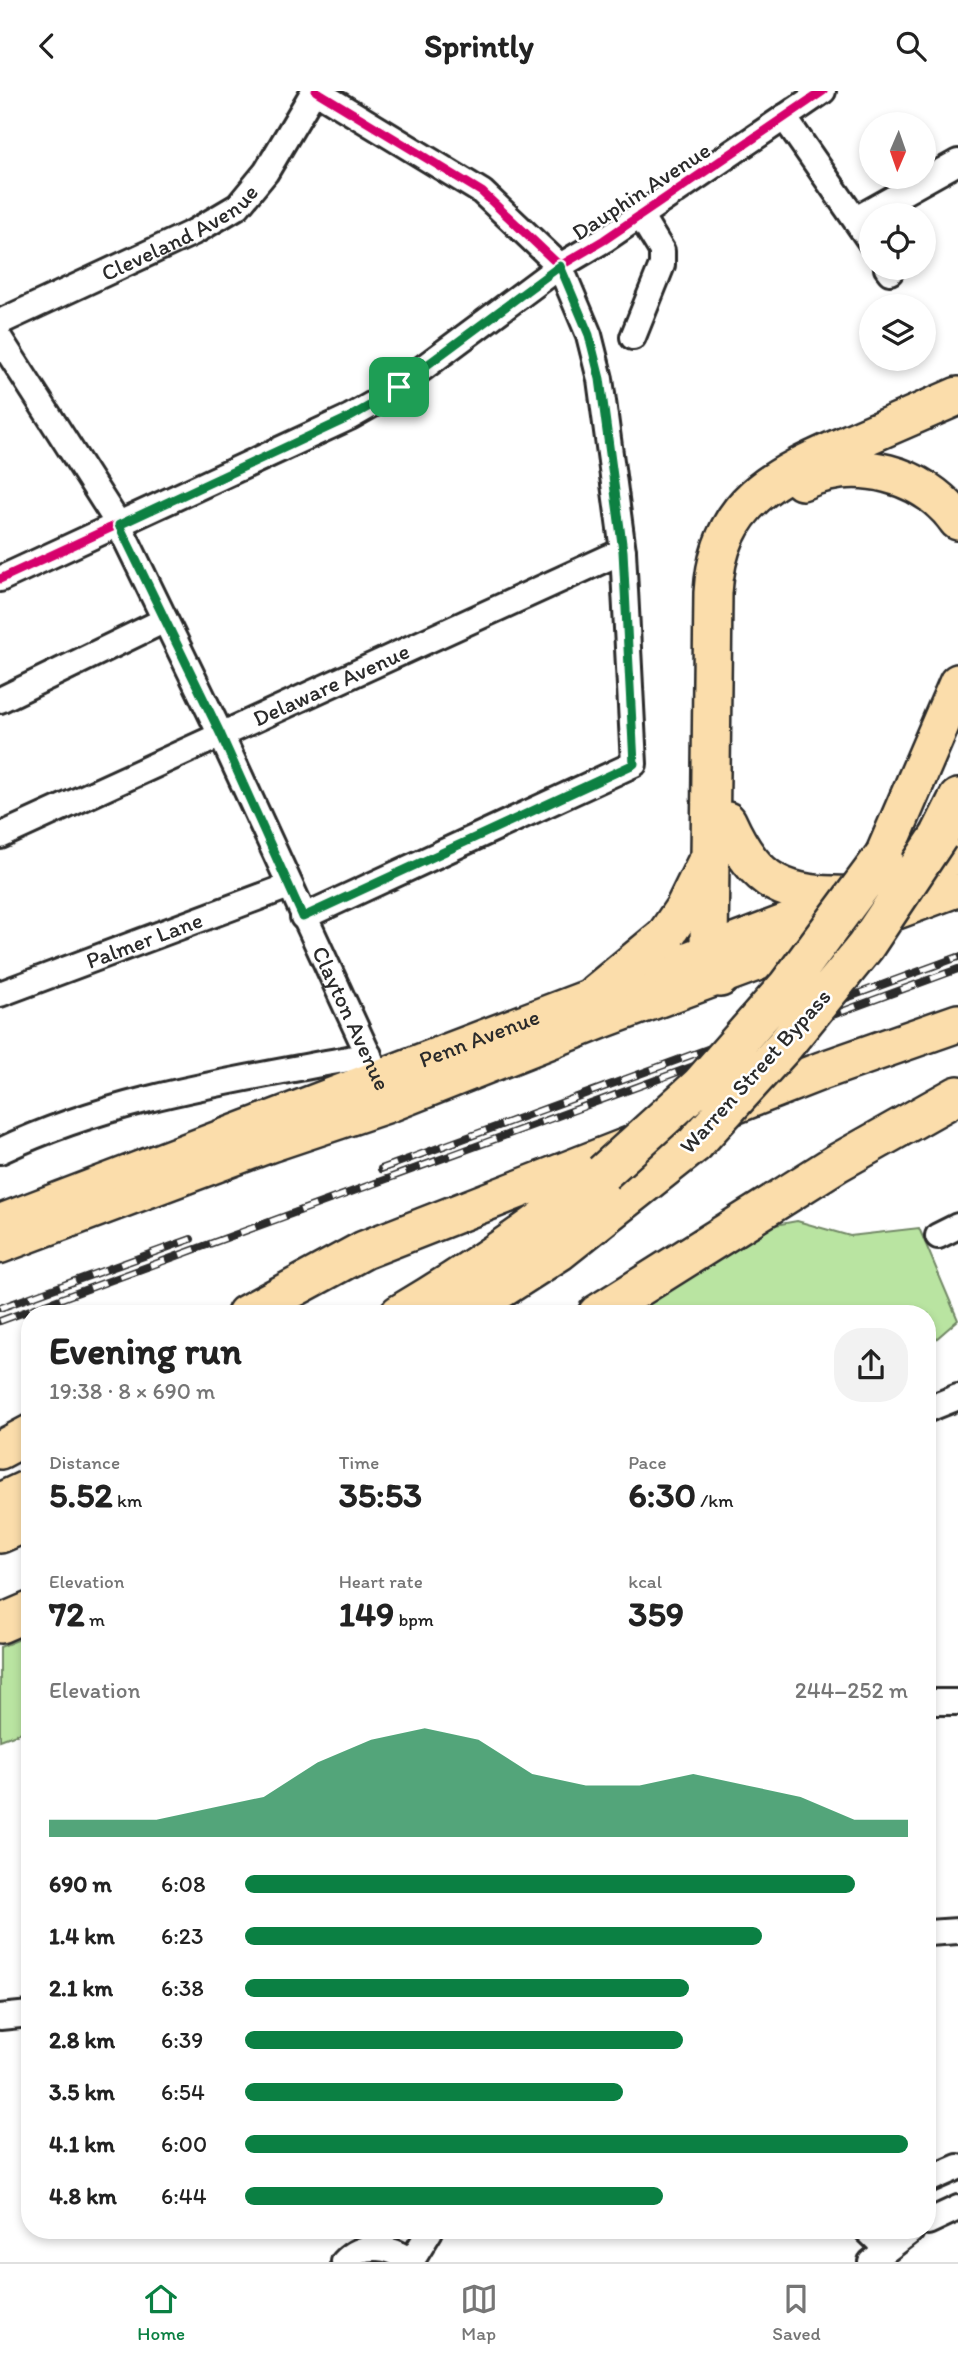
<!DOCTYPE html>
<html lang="en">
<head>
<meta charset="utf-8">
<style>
  :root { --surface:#fff; --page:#f2f2f2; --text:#222; --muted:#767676; --line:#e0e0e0; --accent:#0b8043 }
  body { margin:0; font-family:Itim,sans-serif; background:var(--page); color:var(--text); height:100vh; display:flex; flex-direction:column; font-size:26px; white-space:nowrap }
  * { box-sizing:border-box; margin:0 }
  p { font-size:23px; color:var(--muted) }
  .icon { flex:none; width:38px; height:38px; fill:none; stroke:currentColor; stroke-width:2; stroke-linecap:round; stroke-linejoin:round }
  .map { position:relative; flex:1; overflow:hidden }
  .panel { position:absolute; left:21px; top:1214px; width:915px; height:934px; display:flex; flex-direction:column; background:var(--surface); border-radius:28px; box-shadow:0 4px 10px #0003 }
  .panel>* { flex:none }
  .needle { width:46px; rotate:182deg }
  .controls { position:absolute; left:859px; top:21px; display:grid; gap:14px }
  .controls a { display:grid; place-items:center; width:77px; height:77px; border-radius:50%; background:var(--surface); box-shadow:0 4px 10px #0003; font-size:35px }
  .pin { position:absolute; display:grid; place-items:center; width:60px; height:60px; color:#fff; margin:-30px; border-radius:14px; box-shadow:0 4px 10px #0006 }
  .round { display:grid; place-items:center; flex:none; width:74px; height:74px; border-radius:28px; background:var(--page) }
  .summary { display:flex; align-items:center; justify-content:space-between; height:119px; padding:0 28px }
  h1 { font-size:38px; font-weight:800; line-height:52px }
  .figures { display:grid; grid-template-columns:repeat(3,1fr); gap:10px; height:119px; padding:7px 28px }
  .figures div { display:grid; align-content:center }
  .figures b { font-size:35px; font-weight:800 }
  .figures small { font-size:19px; font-weight:400 }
  .figures p { font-size:19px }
  .chart { height:196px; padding:14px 28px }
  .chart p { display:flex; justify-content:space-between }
  .chart svg { width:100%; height:126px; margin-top:7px; fill:var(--accent); opacity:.7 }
  ul { padding:0 28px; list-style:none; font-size:23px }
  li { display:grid; grid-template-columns:112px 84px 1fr; align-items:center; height:52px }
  li i { height:18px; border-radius:9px; background:var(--accent) }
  header { display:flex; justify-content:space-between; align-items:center; height:91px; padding:0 28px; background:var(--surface); font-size:32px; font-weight:800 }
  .tabs { display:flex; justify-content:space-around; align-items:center; height:98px; border-top:2px solid var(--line); background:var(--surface); font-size:19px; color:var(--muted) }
  .tabs a { display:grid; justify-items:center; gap:4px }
  .tabs .current { color:var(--accent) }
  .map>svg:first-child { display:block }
</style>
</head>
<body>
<header><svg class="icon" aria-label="back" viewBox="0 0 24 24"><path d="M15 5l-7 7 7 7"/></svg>Sprintly<svg class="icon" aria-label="search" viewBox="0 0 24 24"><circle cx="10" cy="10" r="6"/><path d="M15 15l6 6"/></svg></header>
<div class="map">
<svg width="958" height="2171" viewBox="0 0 958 2171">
  <rect width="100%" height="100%" fill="#fff"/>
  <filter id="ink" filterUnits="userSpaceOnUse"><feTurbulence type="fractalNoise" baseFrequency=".0143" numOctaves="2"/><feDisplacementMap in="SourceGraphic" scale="14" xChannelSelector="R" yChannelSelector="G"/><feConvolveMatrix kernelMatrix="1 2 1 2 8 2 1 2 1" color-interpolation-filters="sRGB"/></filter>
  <g filter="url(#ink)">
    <!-- green -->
    <path fill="#b9e4a1" stroke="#728866" stroke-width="2" d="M797,1130L850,1145L919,1137L958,1229L928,1255V1223H630L764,1136Z
      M30,1544V1638L0,1649V1556Z"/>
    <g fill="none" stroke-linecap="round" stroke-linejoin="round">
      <!-- minor casing -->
      <g stroke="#2b2b2b" stroke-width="30">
        <g id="minor">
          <path d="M784,26L872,153"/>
          <path d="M856,128L958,71"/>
          <path d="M887,177L890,181"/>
          <path id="s1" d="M0,231L194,141L238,115L266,81L314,0"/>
          <path d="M633,246L662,174V160L640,124"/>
          <path id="s2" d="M0,248L119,434L221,644L385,1000"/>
          <path d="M0,488L350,326L380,309L560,175L604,149L823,0"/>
          <path d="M0,609L165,529"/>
          <path id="s3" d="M0,745L623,460"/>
          <path d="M303,826L634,673L623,460L600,288L589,244L560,175L482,101L316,0"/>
          <path id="s4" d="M0,903L289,795"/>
          <path d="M0,1060C114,1005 245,988 369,964"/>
          <path d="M938,1145L958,1135"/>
          <path d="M928,1318L958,1306"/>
          <path d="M928,1611H958"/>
          <path d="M928,1842L958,1840"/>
          <path d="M0,1926L30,1923"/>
          <path d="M928,2089L958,2076"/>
          <path d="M928,2131L958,2117"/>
          <path d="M868,2140L887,2158"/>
          <path d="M344,2171C364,2150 391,2155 411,2171L430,2140"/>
          <path d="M871,2171L911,2140"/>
        </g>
      </g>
      <!-- major casing -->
      <g stroke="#2b2b2b" stroke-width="37">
        <g id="major">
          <path d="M903,786L958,766"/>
          <path id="s5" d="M0,1130L848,806"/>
          <path d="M0,1156L272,1054L391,1014L604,930L958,799"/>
        </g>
      </g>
      <!-- highway casing -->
      <g stroke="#2b2b2b" stroke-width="42">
        <path id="highway" d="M802,390C856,365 924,382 958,430
          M727,730C756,794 785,806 854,804
          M939,745L958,707
          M884,764L958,592
          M720,887L709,857L713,502C718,410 775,385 850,352C886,336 922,321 958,305
          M596,902L665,845L684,817L706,772
          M246,1223L364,1159L821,980L958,932
          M399,1223C471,1180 538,1135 603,1082
          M462,1223L559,1161L695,1053
          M597,1223L837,1072L958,1004
          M0,1359L30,1343
          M0,1411L30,1397
          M0,1443L30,1430
          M0,1533L30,1520"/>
      </g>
      <!-- minor -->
      <use href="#minor" stroke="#fff" stroke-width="24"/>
      <!-- major -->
      <use href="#major" stroke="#fbddab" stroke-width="32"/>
      <!-- highway -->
      <use href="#highway" stroke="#fbddab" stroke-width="37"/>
      <!-- rail casing -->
      <g stroke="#2b2b2b" stroke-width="8">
        <path id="rail" d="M381,1078L958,866
          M0,1217L191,1148
          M0,1230L958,878"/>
      </g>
      <!-- rail -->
      <use href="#rail" stroke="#fff" stroke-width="5" stroke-dasharray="16" stroke-linecap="butt"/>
      <!-- highway-bridge casing -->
      <g stroke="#2b2b2b" stroke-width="42" stroke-linecap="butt">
        <path id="highway-bridge" d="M695,1053L785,954L865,856L939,745
          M603,1082L700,994L787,895L884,764"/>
      </g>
      <!-- highway-bridge -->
      <use href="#highway-bridge" stroke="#fbddab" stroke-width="37"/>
      <!-- cycleway casing -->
      <g stroke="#fff" stroke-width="13">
        <path id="cycleway" d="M0,488L350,326L380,309L560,175L604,149L823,0
          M303,826L634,673L623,460L600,288L589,244L560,175L482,101L316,0"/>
      </g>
      <!-- cycleway -->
      <use href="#cycleway" stroke="#d6006c" stroke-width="9"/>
    </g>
  </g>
  <g fill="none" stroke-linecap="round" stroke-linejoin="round" filter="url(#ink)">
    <!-- route casing -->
    <g stroke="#fff" stroke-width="14">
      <path id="route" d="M560,175L589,244L600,288L623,460L634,673L303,826L221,644L119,434L350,326L380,309Z"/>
    </g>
    <!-- route -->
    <use href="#route" stroke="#0b8043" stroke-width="9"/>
  </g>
  <g text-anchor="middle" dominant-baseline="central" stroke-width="5" stroke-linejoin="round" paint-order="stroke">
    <!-- street labels -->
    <g font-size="23" fill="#2b2b2b" stroke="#fff">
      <text transform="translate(641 100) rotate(-33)">Dauphin Avenue</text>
      <text stroke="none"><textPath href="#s1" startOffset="201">Cleveland Avenue</textPath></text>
      <text stroke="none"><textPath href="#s3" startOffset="364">Delaware Avenue</textPath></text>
      <text stroke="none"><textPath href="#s4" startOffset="154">Palmer Lane</textPath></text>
      <text stroke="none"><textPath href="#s2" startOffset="766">Clayton Avenue</textPath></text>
      <text stroke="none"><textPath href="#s5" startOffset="513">Penn Avenue</textPath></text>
      <text transform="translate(755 980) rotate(-48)">Warren Street Bypass</text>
    </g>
  </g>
</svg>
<div class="controls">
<a><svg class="needle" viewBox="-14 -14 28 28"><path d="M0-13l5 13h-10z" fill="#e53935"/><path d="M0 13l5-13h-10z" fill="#767676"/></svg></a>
<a><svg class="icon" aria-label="locate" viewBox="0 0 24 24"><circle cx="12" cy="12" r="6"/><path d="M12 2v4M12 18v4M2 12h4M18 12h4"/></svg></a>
<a><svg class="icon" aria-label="layers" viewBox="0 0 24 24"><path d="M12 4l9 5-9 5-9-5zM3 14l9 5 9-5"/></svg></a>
</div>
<div class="pin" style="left:399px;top:296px;background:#1e9e55"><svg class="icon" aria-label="arrive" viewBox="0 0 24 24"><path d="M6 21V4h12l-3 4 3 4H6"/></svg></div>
<section class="panel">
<div class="summary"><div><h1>Evening run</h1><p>19:38 · 8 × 690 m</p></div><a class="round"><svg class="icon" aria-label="share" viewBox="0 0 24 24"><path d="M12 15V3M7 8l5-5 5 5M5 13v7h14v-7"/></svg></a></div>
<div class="figures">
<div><p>Distance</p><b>5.52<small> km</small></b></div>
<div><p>Time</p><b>35:53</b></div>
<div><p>Pace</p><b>6:30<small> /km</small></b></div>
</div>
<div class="figures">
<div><p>Elevation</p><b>72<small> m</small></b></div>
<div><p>Heart rate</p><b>149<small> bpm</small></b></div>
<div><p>kcal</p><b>359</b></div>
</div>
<div class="chart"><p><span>Elevation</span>244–252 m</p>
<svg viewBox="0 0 160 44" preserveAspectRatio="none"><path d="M0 44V38L10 38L20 38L30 34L40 30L50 18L60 10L70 6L80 10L90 22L100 26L110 26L120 22L130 26L140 30L150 38L160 38V44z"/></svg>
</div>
<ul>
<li><b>690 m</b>6:08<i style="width:92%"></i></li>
<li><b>1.4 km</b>6:23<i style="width:78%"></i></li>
<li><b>2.1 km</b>6:38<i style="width:67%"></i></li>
<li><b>2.8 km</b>6:39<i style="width:66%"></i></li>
<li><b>3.5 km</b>6:54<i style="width:57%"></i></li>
<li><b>4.1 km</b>6:00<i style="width:100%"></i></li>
<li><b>4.8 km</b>6:44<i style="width:63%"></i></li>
</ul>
</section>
</div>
<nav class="tabs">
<a class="current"><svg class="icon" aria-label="home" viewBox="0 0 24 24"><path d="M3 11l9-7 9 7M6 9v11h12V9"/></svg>Home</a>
<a><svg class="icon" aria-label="map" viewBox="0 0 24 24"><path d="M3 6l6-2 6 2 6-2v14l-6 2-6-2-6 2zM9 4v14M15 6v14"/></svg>Map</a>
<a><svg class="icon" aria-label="saved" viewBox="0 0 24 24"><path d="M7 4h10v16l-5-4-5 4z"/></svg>Saved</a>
</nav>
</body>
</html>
